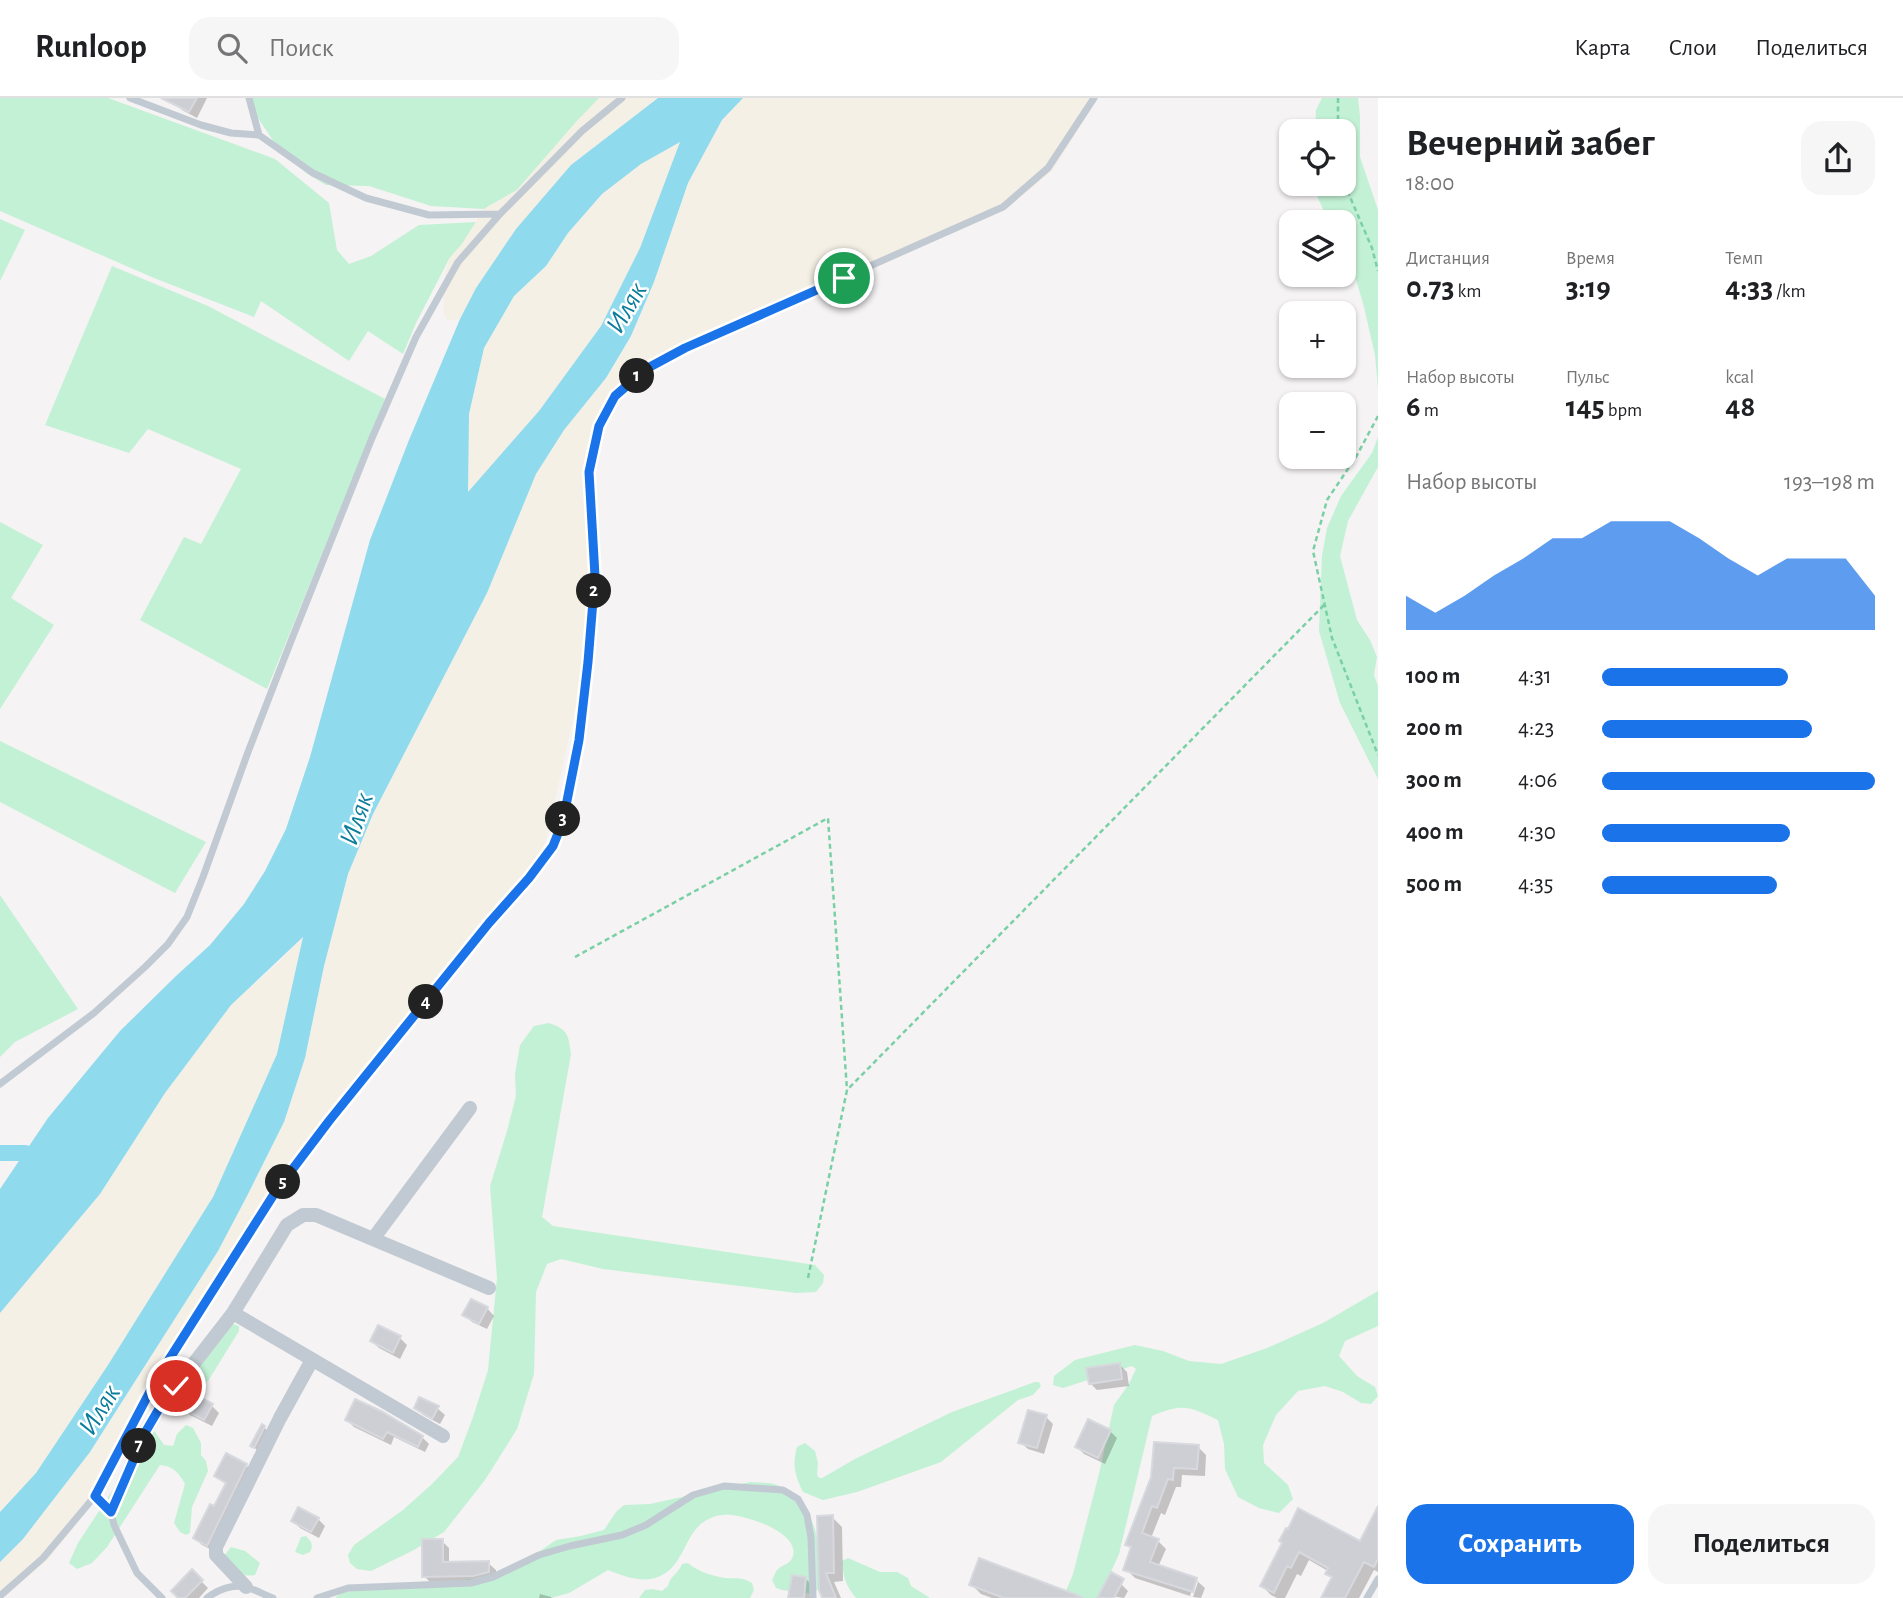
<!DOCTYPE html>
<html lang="ru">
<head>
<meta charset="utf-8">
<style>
  :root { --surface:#fff; --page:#f6f6f6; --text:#202124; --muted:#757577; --line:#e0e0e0; --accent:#1a73e8 }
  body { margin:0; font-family:"Alegreya Sans",sans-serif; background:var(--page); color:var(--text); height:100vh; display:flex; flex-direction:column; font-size:26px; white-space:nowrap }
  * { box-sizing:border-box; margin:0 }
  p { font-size:23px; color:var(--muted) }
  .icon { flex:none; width:38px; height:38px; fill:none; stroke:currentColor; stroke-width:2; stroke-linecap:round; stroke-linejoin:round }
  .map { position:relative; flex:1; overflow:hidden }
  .panel { display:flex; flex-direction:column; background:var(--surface); width:525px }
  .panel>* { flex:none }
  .buttons { position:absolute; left:1279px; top:21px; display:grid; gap:14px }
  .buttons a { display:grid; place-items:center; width:77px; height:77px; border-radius:14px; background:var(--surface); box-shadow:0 2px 5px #0004; font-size:35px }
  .pin { position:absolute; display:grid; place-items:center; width:60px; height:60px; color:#fff; margin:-30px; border:4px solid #fff; border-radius:50%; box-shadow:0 2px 7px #0007 }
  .km { position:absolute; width:35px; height:35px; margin:-18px; border-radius:50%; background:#222; color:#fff; font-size:19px; line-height:35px; text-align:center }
  .round { display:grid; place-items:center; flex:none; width:74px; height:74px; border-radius:21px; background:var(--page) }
  .headline { display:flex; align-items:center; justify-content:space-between; height:119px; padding:0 28px }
  h1 { font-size:38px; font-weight:700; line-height:52px }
  .stats { display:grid; grid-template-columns:repeat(3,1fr); gap:10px; height:119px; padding:7px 28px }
  .stats div { display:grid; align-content:center }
  .stats b { font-size:30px; font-weight:700 }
  .stats small { font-size:19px; font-weight:400 }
  .stats p { font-size:19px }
  .chart { height:196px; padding:14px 28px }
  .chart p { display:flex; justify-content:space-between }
  .chart svg { width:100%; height:126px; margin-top:7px; fill:var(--accent); opacity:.7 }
  .action { display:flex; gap:14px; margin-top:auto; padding:14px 28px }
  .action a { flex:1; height:80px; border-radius:21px; background:var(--accent); color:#fff; font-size:28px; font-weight:700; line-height:80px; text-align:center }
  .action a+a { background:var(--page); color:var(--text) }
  ul { padding:0 28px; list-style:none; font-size:23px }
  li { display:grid; grid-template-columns:112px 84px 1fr; align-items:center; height:52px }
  li i { height:18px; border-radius:9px; background:var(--accent) }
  header { display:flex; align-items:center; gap:42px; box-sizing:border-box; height:98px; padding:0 35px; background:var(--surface); border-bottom:2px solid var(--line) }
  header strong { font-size:33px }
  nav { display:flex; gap:38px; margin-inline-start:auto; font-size:24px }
  .search { width:490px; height:63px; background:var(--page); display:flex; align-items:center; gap:18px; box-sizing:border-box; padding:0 24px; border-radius:21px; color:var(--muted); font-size:26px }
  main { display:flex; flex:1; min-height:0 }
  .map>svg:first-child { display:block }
</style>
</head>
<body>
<header>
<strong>Runloop</strong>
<div class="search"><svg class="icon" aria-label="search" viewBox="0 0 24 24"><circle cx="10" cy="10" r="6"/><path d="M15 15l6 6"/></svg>Поиск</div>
<nav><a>Карта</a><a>Слои</a><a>Поделиться</a></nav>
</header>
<main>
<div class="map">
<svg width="1378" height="1500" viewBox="0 0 1378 1500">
  <rect width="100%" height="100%" fill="#f5f3f3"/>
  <!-- green -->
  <path fill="#c3f1d5" d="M0,0H108L275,61L329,105L337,152L349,166L371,158L419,127L476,124L462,146L449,161L416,225L403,256L368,233L349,263L261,203L254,219L154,180L0,113Z
    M247,0H600L577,23L517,92L484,111L431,108L369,88L326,87L306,75L276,47L250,8Z
    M1322,0H1358L1360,18V59L1378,112V290L1375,257L1364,209L1353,171L1344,154V124H1329L1317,98L1316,86H1344V33H1315L1316,12Z
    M0,121L25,132L0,183Z
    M112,168L208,208L385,301L267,591L140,522L184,439L201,446L241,371L148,331L129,355L45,327Z
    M1378,339V369L1348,423L1340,458L1357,522L1370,542L1377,559L1374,577L1378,588V681L1340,605L1319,533L1322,458L1327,430L1341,398L1372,355Z
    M0,424L43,447L11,500L54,527L0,611Z
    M0,643L206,744L175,795L0,704Z
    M0,797L78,911L15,944L0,959Z
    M549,925C569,932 568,937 571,956L542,1119L553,1128L815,1167L824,1177L823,1185L816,1194L796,1195L603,1171L561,1161L547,1166L536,1194L534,1276L517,1331L485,1382L444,1434L412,1453L371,1473L357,1471L350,1465L348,1457L354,1447L403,1412L432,1386L458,1359L473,1319L488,1272L497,1180L490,1088L507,1033L516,998L515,976L520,947L534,928Z
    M1378,1193V1228L1345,1243L1339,1258L1357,1278L1375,1289L1378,1298L1371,1306L1361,1305L1343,1294L1325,1288L1298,1293L1276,1317L1263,1347L1264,1365L1288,1387L1293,1401L1279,1415L1259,1410L1238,1399L1225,1371L1224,1346L1218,1322C1189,1308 1182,1305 1152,1318L1119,1456L1099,1500H1063L1073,1476L1099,1376L1114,1307L1129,1286L1136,1271L1132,1268L1063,1290L1053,1287L1054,1278L1075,1262L1135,1247L1163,1253L1189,1263L1221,1266L1267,1250L1323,1225Z
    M233,1226L239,1228V1233L208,1283L198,1290L187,1288L183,1284L214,1239Z
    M1035,1284H1039L1041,1288L1033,1297L1018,1302L941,1364L857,1394L823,1402L803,1394C795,1377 792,1367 797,1349L805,1345L815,1353L818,1365L817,1377L819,1380H822L855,1361L952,1314Z
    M186,1327L193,1330L201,1345V1357L206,1363L208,1373L192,1409L190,1435L186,1437L180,1434L174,1425L185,1386C179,1375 173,1368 160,1367L107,1449L92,1465L77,1471L69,1465L78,1445L153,1331L164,1347L173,1348L177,1336Z
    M750,1384C759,1385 770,1384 777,1387C817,1403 817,1442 824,1479V1483L814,1496L782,1492L776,1490L772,1482C774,1478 775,1475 777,1472C783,1466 790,1467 793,1458C799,1434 749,1419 732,1417C726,1416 716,1417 711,1420C686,1429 686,1463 664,1476C646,1487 626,1479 608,1472L569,1495L551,1500H335L342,1494L501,1478L528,1465L540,1453L556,1442L581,1438L604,1432L616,1414L624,1407L650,1406Z
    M306,1438L311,1444L312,1449L310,1454L303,1457L295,1454L301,1439Z
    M231,1449L245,1453L260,1465L255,1477C240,1480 231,1470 224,1458Z
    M848,1460L880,1474H897L908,1480L911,1488L930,1500H856C846,1488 843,1479 842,1463Z
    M688,1465C698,1474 713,1478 725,1480C738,1481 740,1478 752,1485L754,1492L750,1500H639L645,1492L652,1491L662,1493L668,1488C670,1478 679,1475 682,1466Z"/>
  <!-- sand -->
  <path fill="#f5f0e5" d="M599,0H658L571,67L516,132L476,190L460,221L448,222L444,217L443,186L449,161L462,146L484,111L517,92L577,23Z
    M743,0H1098L1053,72L1008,110L690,252L650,272L619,299L604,330L594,375L591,540L547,739L534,768L499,802L259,1119L161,1284L108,1386L48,1462L3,1500H0V1464L23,1441L90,1354L218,1153L247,1098L284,1024L305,960L324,868L348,776L373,716L487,495L536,376L564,332L606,280L631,238L654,184L688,85L722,22Z
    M681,43L640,150L601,228L539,313L468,395L469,316L484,250L514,198L546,168L568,135L602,96L641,66Z
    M303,838L277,956L213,1099L108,1267L36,1376L0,1414V1215L100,1096L165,994L231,906L278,865Z"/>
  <!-- water -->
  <path fill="#90daee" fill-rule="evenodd" d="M658,0H743L722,22L688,85L654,184L631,238L606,280L564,332L536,376L487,495L373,716L348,776L324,868L305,960L284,1024L247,1098L218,1153L90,1354L23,1441L0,1464V1414L36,1375L108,1267L213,1099L277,956L303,839L231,907L165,995L100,1096L0,1215V1091L48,1020L120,933L176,878L210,847L244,806L265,773L286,731L310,659L370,442L409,342L460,221L476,190L516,131L571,67ZM680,44L640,150L601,228L539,313L468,394L469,316L484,250L514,198L546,168L568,135L602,96L641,66Z"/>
  <!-- shadow -->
  <path fill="#0003" d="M177,0H207L197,20L182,12L175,5Z
    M487,1210L494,1218L487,1231L472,1224L465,1217Z
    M400,1240L407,1247L400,1261L379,1250L372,1243Z
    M1120,1267L1127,1274L1129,1288L1097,1292L1090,1285Z
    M212,1308L219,1315L212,1328L190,1317L183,1310Z
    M416,1310H437L445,1317L440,1326L423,1317Z
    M1046,1319L1053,1326L1044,1356L1028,1351L1020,1344Z
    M347,1322L422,1339L429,1346L425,1354L394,1339L391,1347L354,1329Z
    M264,1329L271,1337L259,1354L252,1347Z
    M1110,1333L1117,1340L1105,1366L1084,1356L1077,1349Z
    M1198,1349L1206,1357L1205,1378L1182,1377L1181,1389H1176L1165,1417L1161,1415L1151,1440L1158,1443L1166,1451L1158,1469L1196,1482L1205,1490L1201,1500L1193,1499L1198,1484H1194L1190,1498L1135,1480L1127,1472L1132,1451L1127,1446L1153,1380Z
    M246,1367L253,1374L214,1453L202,1447L195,1440L215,1410L227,1387L216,1378Z
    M832,1419L842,1429L843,1483L834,1484L841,1500H824L821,1492Z
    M318,1421L325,1428L319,1440L300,1430L293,1423Z
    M1378,1428V1474L1374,1472L1359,1500H1323L1333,1481L1327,1475L1328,1473L1309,1462L1301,1478L1297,1476L1285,1500H1277L1271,1497L1262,1488L1283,1446L1360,1445Z
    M442,1443L449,1450V1466L488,1465L496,1472V1480L431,1485L424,1478Z
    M192,1474L208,1490L199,1500H180Z
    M805,1480L815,1490L813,1500H790Z
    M971,1486L1073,1500H992L981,1496Z
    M1121,1486L1128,1493L1124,1500L1111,1498Z
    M540,1496L551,1499L552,1500H539Z"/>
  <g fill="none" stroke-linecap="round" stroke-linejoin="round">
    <!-- canal -->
    <path stroke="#90daee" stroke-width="16" d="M0,1055H25"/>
  </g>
  <!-- building -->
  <path fill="#cdcfd5" stroke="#d7d9de" stroke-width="2" d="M161,0H197L189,14Z
    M471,1201L488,1209L479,1226L462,1217Z
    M378,1227L401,1238L393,1255L370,1243Z
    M1120,1265L1122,1281L1089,1286L1086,1270Z
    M190,1294L213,1306L204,1322L181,1310Z
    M419,1299L439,1308L432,1321L414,1310Z
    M355,1301L381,1313L423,1338L418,1349L387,1334L383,1341L345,1322Z
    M1028,1312L1047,1317L1037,1350L1018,1345Z
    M1088,1321L1111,1332L1098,1360L1075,1349Z
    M262,1326L265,1328L254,1350L250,1348Z
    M1154,1344L1199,1347L1197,1371L1174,1370L1173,1382L1168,1381L1157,1410L1152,1408L1142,1435L1159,1441L1150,1464L1197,1480L1193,1494L1123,1472L1131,1449L1125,1447L1151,1379Z
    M226,1355L247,1366L207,1448L193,1440L210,1406L214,1408L226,1385L214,1378Z
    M1378,1408V1461L1374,1469L1364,1464L1345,1500H1321L1332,1479L1325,1476L1328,1470L1299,1454L1291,1470L1287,1468L1274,1495L1260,1488L1282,1445L1279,1443L1286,1430L1288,1431L1298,1410L1360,1443Z
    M298,1409L319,1420L311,1434L291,1423Z
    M833,1417L834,1475H826L836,1500H822L819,1492L817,1418Z
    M422,1441H443V1464L489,1463V1474L473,1478L422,1479Z
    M979,1460L1082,1499L1081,1500H1004L969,1487Z
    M192,1471L203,1482L185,1500H178L171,1493Z
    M1111,1474L1124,1481L1114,1500H1097Z
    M792,1477L806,1479L804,1500H788Z"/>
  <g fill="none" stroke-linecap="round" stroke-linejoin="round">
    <!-- path -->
    <path stroke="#7ad0a6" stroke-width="2.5" stroke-dasharray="5 3.5" stroke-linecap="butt" d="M1338,0V33
      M1344,85L1372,150L1378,173
      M1378,318L1356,359L1327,402L1313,453L1332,540L1378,657
      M575,859L828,720L847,992
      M808,1180L847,992L1325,506"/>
    <!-- lane -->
    <path stroke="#c1cad2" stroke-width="7" d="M130,0L201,27L231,35L259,37
      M249,0L259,37L313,75L366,100L429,117L500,116
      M0,986L94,915L145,869L168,846L187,819L203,779L248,654L291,543L372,340L416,239L458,164L500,116L582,33L622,0
      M95,1398L111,1414L114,1427L137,1475L162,1500
      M0,1498L43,1460L95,1398L156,1282L276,1093L329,1023L489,825L529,780L553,748L563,723L579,642L588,564L595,478L589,374L599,328L615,298L646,271L685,250L1003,109L1048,70L1094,0
      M207,1500C217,1492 232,1486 245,1489C255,1491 264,1497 273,1500
      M317,1500L348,1490L471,1485L493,1479L539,1457L570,1448L622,1437L646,1427L693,1397L724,1388L783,1392L798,1401L807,1417L811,1440L813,1500
      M1367,1500L1378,1481"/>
    <!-- street -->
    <path stroke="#c1cad2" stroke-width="14" d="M373,1141L470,1010
      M443,1338L233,1215L287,1127L303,1117H316L489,1190
      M111,1414L146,1333L160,1309L233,1215
      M246,1489L216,1457V1449L280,1320L312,1262"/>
  </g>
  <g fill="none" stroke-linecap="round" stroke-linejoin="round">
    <!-- route casing -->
    <g stroke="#fff" stroke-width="14">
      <path id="route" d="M176,1288L160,1309L146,1333L111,1414L95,1398L156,1282L276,1093L329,1023L489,825L529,780L553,748L563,723L579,642L588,564L595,478L589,374L599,328L615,298L646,271L685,250L844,180"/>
    </g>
    <!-- route -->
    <use href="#route" stroke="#1a73e8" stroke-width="9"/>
  </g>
  <g text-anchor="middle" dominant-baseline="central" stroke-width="5" stroke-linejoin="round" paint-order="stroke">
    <!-- water labels -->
    <g font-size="28" font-style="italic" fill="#0c7c9b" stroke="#fff">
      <text transform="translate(627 210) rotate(-60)">Иляк</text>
      <text transform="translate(357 721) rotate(-71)">Иляк</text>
      <text transform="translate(100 1312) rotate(-58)">Иляк</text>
    </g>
  </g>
</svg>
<div class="buttons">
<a><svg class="icon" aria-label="locate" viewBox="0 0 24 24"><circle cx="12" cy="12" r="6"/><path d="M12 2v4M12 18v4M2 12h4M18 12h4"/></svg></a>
<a><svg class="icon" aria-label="layers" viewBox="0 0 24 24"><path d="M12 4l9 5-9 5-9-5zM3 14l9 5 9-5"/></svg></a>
<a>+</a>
<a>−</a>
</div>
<div class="pin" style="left:844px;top:180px;background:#1e9e55"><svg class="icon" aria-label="arrive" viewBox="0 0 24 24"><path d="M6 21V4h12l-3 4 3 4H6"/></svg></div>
<div class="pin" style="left:176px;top:1288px;background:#d93025"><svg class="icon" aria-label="check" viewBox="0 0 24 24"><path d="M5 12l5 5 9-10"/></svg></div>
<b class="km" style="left:637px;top:278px">1</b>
<b class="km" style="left:594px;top:493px">2</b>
<b class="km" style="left:563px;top:721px">3</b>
<b class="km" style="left:426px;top:904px">4</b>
<b class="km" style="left:283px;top:1084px">5</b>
<b class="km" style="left:139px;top:1348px">7</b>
</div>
<section class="panel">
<div class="headline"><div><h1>Вечерний забег</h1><p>18:00</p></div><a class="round"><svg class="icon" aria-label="share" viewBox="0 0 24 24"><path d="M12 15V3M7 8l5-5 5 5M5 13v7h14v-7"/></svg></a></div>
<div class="stats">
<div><p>Дистанция</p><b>0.73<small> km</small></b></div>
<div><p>Время</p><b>3:19</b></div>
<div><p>Темп</p><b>4:33<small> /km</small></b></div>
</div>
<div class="stats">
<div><p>Набор высоты</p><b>6<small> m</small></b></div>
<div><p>Пульс</p><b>145<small> bpm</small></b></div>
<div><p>kcal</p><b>48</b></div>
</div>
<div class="chart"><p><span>Набор высоты</span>193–198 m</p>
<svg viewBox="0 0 160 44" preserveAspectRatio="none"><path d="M0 44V32L10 38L20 32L30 25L40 19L50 12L60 12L70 6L80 6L90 6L100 12L110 19L120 25L130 19L140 19L150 19L160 32V44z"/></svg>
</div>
<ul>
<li><b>100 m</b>4:31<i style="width:68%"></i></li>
<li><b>200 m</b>4:23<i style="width:77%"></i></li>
<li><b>300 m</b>4:06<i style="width:100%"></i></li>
<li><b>400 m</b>4:30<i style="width:69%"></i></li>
<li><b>500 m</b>4:35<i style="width:64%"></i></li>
</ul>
<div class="action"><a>Сохранить</a><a>Поделиться</a></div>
</section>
</main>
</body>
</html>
